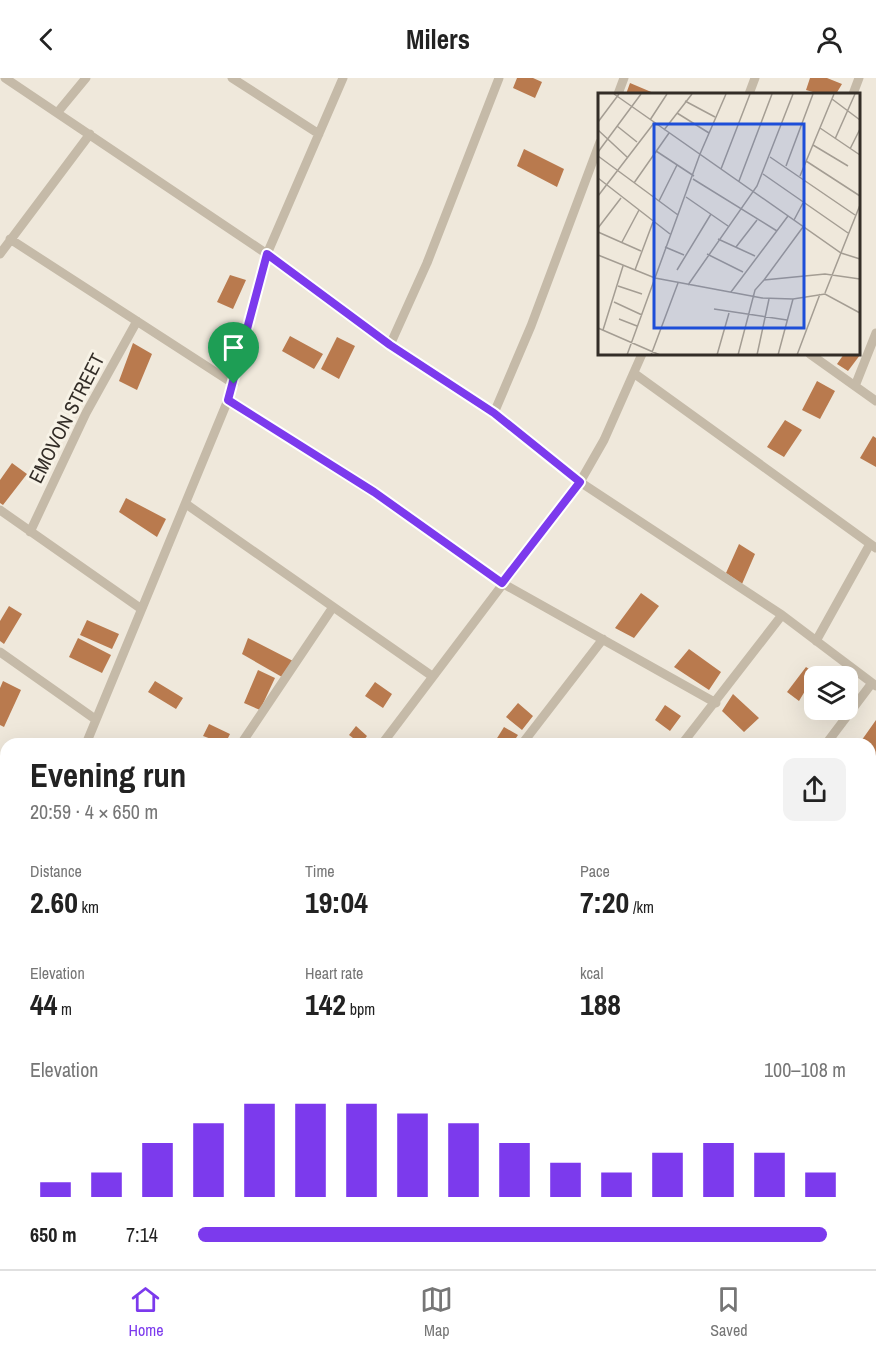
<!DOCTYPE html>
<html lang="en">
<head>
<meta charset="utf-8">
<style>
  :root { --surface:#fff; --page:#f2f2f2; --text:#222; --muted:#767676; --line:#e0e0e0; --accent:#7c3aed }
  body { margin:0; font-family:"Archivo Narrow",sans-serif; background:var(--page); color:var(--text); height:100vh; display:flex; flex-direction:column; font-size:22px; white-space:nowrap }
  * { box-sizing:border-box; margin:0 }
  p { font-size:20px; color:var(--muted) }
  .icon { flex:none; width:33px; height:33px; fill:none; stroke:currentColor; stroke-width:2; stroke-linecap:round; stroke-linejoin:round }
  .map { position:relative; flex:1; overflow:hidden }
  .side { position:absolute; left:0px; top:660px; width:876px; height:531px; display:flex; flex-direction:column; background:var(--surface); border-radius:18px 18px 0 0; box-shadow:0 6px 24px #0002 }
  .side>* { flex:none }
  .tools { position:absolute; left:804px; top:588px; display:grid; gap:12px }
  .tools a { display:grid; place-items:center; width:54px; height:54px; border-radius:12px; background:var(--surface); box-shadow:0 6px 24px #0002; font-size:30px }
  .pin { position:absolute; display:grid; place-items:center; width:51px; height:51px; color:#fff; margin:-62px -26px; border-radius:50% 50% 50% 0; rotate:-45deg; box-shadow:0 0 6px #0007 }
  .pin .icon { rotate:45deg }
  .round { display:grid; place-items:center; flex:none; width:63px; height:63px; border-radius:12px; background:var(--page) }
  .summary { display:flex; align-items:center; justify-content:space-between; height:102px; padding:0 30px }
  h1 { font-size:33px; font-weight:800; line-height:45px }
  .figures { display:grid; grid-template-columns:repeat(3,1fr); gap:9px; height:102px; padding:6px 30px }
  .figures div { display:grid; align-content:center }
  .figures b { font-size:30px; font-weight:800 }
  .figures small { font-size:16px; font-weight:400 }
  .figures p { font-size:16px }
  .chart { height:168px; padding:12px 30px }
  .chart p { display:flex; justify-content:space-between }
  .chart svg { width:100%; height:108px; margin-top:6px; stroke:var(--accent); stroke-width:6 }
  ul { padding:0 30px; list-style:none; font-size:20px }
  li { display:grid; grid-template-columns:96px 72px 1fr; align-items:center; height:45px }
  li i { height:15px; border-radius:8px; background:var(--accent) }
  header { display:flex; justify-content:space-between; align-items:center; height:78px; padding:0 30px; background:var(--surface); font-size:27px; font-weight:800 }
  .dock { display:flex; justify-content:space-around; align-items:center; height:84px; border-top:2px solid var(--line); background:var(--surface); font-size:16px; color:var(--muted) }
  .dock a { display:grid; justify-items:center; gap:3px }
  .dock .active { color:var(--accent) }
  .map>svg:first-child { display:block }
</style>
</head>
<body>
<header><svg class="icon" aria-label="back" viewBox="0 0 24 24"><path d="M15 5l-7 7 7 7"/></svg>Milers<svg class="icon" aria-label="person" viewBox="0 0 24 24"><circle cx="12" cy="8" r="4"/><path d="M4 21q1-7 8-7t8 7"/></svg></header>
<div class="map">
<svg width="876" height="1191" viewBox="0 0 876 1191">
  <rect width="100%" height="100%" fill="#efe8db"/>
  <!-- building -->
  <path fill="#b97a4e" d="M517,0H533L542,4L535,20L513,10Z
    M810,0H827L842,6L836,16H820L806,12Z
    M630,5L656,16H626Z
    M524,71L564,91L557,109L517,88Z
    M230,197L246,202L233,231L217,224Z
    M290,258L323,276L314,291L282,273Z
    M337,259L355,268L339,301L321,291Z
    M133,265L152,276L137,312L119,303Z
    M844,276L860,277L848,293L837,286Z
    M817,303L835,313L820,341L802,332Z
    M785,342L802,352L784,379L767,369Z
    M873,358L876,360V389L860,380Z
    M12,385L27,396L3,427L0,425V402Z
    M126,420L166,441L157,459L119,434Z
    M739,466L755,476L742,506L726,495Z
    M641,515L659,528L634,560L615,550Z
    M9,528L22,536L4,566L0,563V543Z
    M87,542L119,556L112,571L80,557Z
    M78,560L111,577L102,595L69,579Z
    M248,560L293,583L282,599L242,576Z
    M689,571L721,594L709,612L674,589Z
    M806,589L819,598H814L799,623L787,614Z
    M258,592L275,600L260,632L244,625Z
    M3,603L21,612L4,649L0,647V610Z
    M155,603L183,620L176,631L148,614Z
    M375,604L392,616L383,630L365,618Z
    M733,616L759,640L744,654L722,633Z
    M518,625L533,638L522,652L506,639Z
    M665,627L681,638L670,653L655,642Z
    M876,642V686L875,688L870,685V666H859Z
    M209,646L230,656L225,666L203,658Z
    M356,648L367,658L361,666L349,657Z
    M504,649L518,657L512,666L494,665Z
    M870,697L876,702V712L870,720Z
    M4,727L6,728V747L0,745Z
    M0,754L6,756V774L0,771Z"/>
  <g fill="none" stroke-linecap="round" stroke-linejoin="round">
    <!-- minor -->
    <path stroke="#c5baa8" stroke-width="9" d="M5,0L267,176L390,267L494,335L580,404L782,537L876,608
      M232,0L319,56
      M618,16L624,0
      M749,16L755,0
      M853,16L859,0
      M57,35L86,0
      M10,161L234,306
      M0,176L90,56
      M390,267L427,185L499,0
      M810,276L876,323
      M635,296L876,470
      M855,308L876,255
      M228,322L374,414L502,505L716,625
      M494,335L531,248L600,64
      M186,426L432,598
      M0,432L140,530
      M30,454L86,335L137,243
      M816,563L870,466
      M0,574L95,641
      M86,666L228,322L267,176L343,0
      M241,666L333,529
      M382,666L580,404L604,362L642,276
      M522,666L603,561
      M682,666L782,537
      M826,666L872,605
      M870,896L876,895
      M0,914L6,897
      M42,1191L44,1185
      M414,1191L416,1185
      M535,1191L537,1185
      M651,1191L652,1185
      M766,1191L767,1185"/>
    <!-- tertiary -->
    <path stroke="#c5baa8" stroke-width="12" d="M0,897L6,899
      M870,1008L876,1007"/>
  </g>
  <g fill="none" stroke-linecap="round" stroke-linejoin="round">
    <!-- route casing -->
    <g stroke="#fff" stroke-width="12">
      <path id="route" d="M267,176L390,267L494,335L580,404L502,505L374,414L228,322Z"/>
    </g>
    <!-- route -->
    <use href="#route" stroke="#7c3aed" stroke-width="8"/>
  </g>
  <g text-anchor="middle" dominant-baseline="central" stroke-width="6" stroke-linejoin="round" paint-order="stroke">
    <!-- street labels -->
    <g font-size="20" fill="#332d27" stroke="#f7f2e6">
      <text transform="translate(66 340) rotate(-63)">EMOVON STREET</text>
    </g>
  </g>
  <!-- overview -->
  <g transform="translate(598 15)">
    <rect width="262" height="262" fill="#efe8db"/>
    <path fill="none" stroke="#a49d93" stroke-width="1.5" d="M16,1L243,160L262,166M234,6L262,27M87,8L117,24M79,20L111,40M52,27L69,1M0,29L21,1M19,33L39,49M222,35L262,62M0,37L29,64M66,37L94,1M237,46L257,1M215,52L250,73M252,56L262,36M58,58L96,83M0,59L43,1M0,63L80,122M172,64L257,122M208,68L262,103M188,73L215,1M123,76L152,1M165,81L250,140M202,83L236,1M0,85L72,141M95,86L179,138M141,88L174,1M36,90L71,40M0,103L56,30M88,104L130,133M61,108L79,72M196,127L205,110M0,135L23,105M0,139L43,158M120,146L157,163M24,149L41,117M67,154L86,162M138,154L159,127M109,161L145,179M0,162L57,185L164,205L195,206L227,201L262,220M37,177L55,129M79,177L113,121M166,187L205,134M90,192L159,93L195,1M20,193L44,201M133,199L190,123M227,200L262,112M16,209L44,222M116,216L189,227M21,226L39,233M0,235L62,262M5,237L25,173M29,262L102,61L128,1M53,262L80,190M119,262L131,220M140,262L157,197L166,187L227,181L262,186M159,262L171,206M180,262L195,206M199,262L222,201"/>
    <path fill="#1d4ed8" fill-opacity="0.15" stroke="#1d4ed8" stroke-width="3" d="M56,31H206V235H56Z"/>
    <rect width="262" height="262" fill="none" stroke="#332d27" stroke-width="3"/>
  </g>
</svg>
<div class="tools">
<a><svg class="icon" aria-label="layers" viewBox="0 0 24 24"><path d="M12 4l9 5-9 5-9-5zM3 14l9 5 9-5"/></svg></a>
</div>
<div class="pin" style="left:234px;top:306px;background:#1e9e55"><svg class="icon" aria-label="arrive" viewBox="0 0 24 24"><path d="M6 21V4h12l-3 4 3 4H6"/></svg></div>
<section class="side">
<div class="summary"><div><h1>Evening run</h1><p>20:59 · 4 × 650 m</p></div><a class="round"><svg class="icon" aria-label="share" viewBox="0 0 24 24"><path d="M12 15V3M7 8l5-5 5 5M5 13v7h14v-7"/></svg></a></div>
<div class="figures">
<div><p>Distance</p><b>2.60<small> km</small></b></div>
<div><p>Time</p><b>19:04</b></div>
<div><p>Pace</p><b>7:20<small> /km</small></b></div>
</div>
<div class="figures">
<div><p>Elevation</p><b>44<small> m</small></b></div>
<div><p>Heart rate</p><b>142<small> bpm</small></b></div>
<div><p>kcal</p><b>188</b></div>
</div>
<div class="chart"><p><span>Elevation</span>100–108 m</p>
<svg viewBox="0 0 160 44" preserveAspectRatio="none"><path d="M5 44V38M15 44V34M25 44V22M35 44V14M45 44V6M55 44V6M65 44V6M75 44V10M85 44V14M95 44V22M105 44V30M115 44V34M125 44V26M135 44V22M145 44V26M155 44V34"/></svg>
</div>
<ul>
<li><b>650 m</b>7:14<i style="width:97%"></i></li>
</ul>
</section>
</div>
<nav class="dock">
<a class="active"><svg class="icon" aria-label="home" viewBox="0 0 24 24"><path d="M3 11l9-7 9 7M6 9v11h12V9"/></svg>Home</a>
<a><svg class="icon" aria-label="map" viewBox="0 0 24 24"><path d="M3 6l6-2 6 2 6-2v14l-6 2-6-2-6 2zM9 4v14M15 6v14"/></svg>Map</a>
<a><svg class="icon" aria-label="saved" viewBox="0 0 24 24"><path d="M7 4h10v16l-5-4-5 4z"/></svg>Saved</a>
</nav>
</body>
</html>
